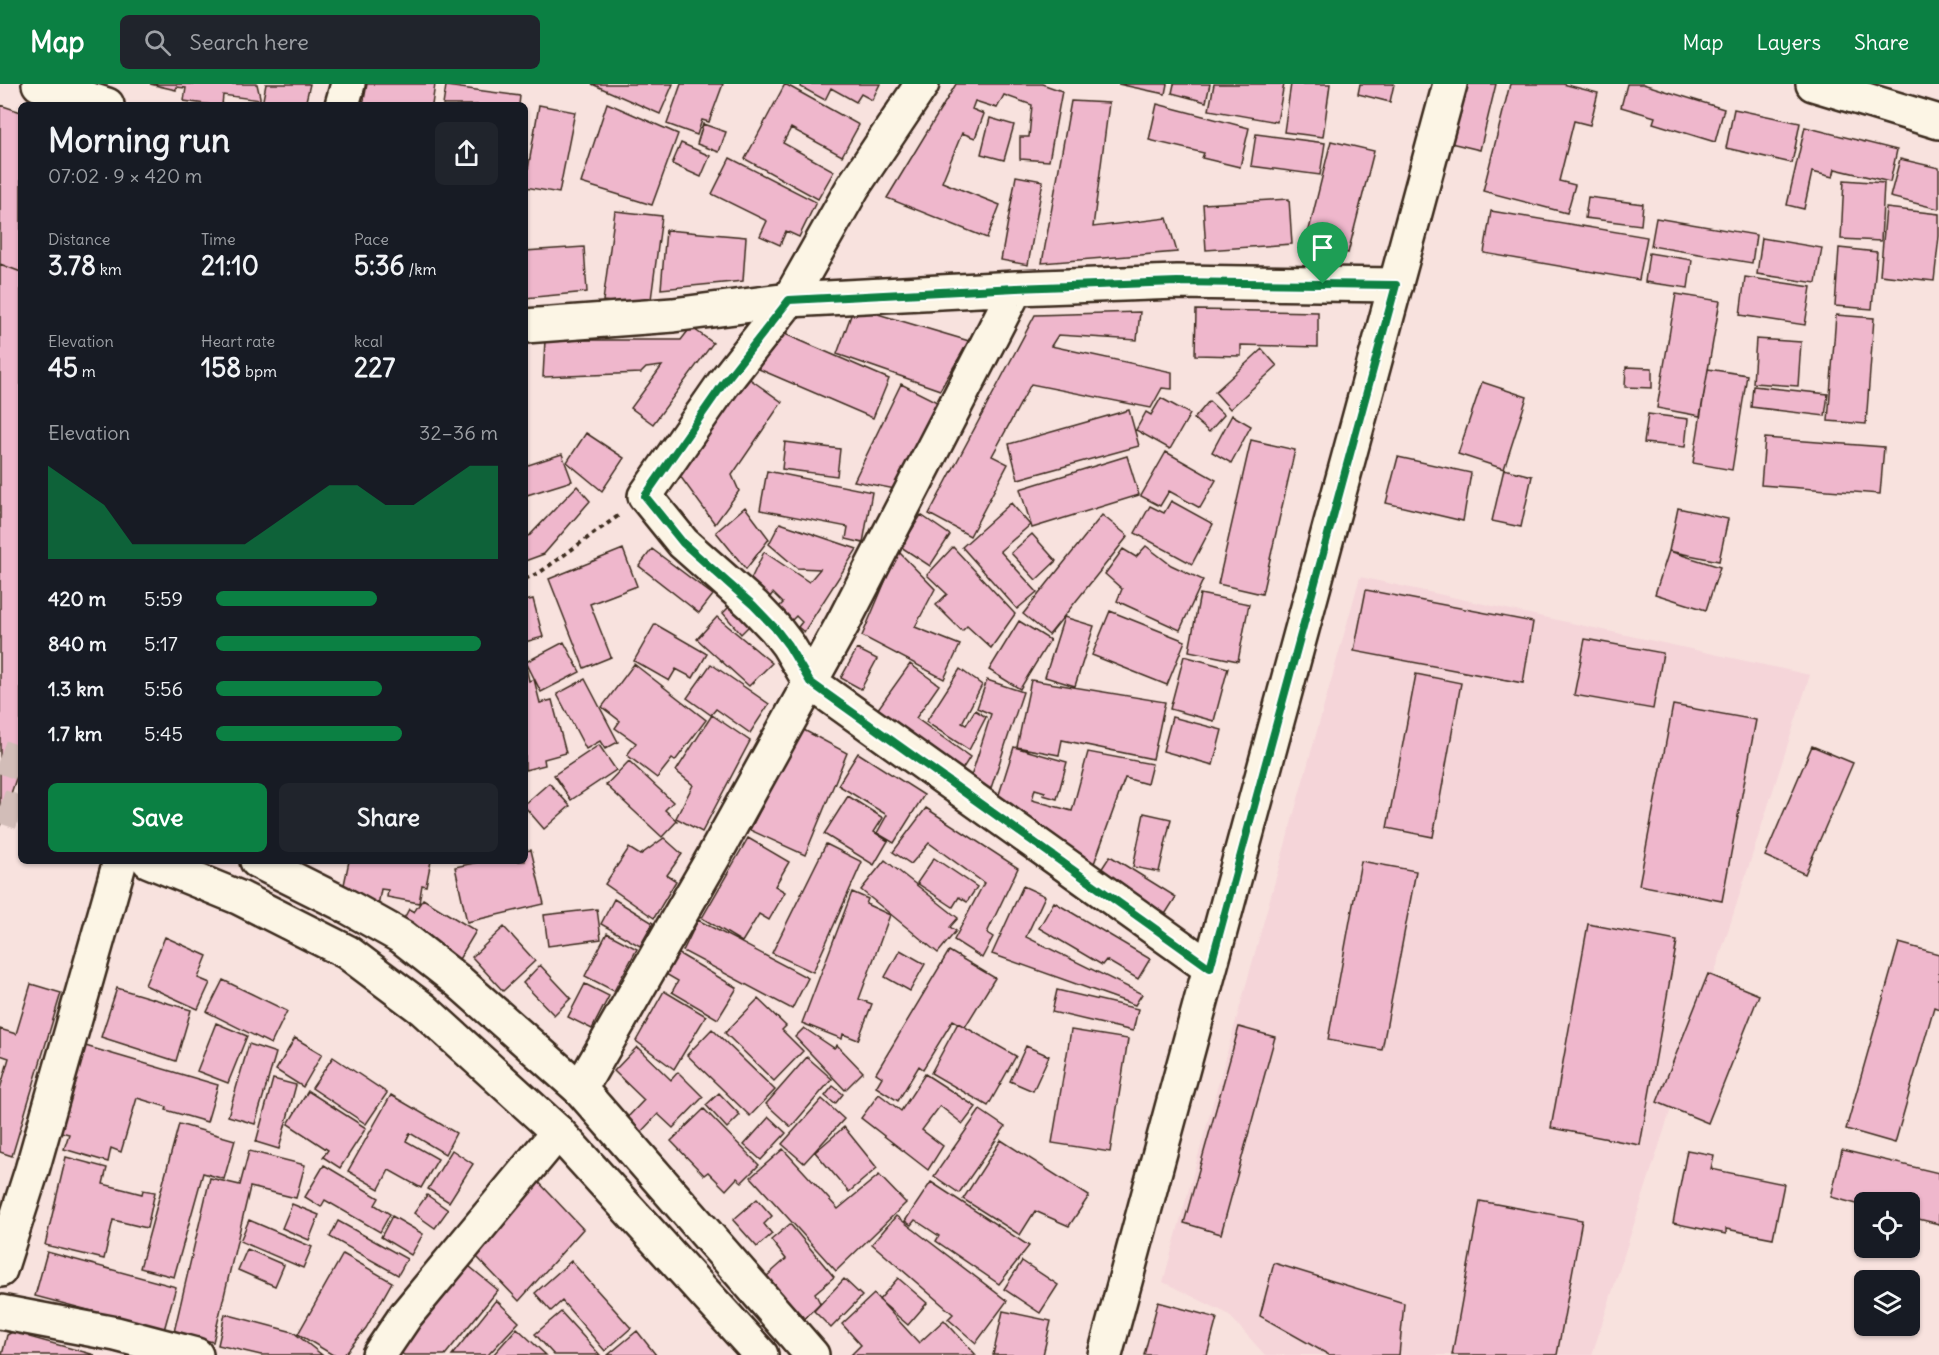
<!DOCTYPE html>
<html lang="en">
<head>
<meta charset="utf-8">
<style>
  :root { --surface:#171b24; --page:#20242c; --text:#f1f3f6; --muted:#9ea1a6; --accent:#0b8043 }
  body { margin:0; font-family:Delius,sans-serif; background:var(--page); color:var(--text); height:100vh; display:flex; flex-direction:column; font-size:22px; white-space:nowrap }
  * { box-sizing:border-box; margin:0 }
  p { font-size:20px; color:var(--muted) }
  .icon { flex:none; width:33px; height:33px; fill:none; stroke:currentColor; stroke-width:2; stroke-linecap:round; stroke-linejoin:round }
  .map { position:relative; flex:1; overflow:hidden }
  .side { position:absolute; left:18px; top:18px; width:510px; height:762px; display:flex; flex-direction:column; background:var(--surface); border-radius:9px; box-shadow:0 2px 4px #0004 }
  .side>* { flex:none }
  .controls { position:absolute; left:1854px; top:1108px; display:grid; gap:12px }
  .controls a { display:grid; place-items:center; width:66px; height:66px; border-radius:9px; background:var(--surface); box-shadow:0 2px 4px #0004; font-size:30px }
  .pin { position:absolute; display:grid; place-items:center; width:51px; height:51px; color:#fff; margin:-62px -26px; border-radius:50% 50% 50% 0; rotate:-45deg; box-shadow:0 0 6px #0007 }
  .pin .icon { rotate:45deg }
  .round { display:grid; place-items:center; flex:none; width:63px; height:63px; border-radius:9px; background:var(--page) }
  .summary { display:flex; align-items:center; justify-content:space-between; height:102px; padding:0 30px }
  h1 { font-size:33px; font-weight:800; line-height:45px }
  .stats { display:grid; grid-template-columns:repeat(3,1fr); gap:9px; height:102px; padding:6px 30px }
  .stats div { display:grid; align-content:center }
  .stats b { font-size:26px; font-weight:800 }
  .stats small { font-size:16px; font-weight:400 }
  .stats p { font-size:16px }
  .chart { height:168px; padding:12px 30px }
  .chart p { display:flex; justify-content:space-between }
  .chart svg { width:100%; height:108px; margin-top:6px; fill:var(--accent); opacity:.7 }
  .action { display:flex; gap:12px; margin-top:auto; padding:12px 30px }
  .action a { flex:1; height:69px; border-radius:9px; background:var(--accent); color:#fff; font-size:24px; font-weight:800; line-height:69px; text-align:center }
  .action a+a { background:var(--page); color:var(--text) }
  ul { padding:0 30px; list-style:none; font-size:20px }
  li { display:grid; grid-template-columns:96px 72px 1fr; align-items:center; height:45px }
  li i { height:15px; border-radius:8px; background:var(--accent) }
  header { display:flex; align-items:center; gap:36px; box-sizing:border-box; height:84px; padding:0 30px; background:var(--accent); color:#fff }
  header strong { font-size:28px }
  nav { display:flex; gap:33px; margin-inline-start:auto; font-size:21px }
  .search { width:420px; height:54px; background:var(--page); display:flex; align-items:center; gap:15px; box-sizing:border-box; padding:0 21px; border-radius:9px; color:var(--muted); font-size:22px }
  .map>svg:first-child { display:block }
</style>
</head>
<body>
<header>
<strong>Map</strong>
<div class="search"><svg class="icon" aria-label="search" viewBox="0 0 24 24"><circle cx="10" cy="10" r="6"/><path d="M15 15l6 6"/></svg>Search here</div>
<nav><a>Map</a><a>Layers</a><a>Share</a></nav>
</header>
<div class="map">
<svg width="1939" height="1271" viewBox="0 0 1939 1271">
  <rect width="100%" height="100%" fill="#f8e2de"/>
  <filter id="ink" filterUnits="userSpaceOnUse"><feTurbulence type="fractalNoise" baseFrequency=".0167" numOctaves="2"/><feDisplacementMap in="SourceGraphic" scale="12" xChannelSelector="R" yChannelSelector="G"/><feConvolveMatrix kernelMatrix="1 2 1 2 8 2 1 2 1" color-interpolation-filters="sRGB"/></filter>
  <g filter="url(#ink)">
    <!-- built -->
    <path fill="#f5d5d9" d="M1360,493L1810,591L1592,1271H1265L1228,1230L1163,1198Z"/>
    <!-- building -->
    <path fill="#efb7cc" stroke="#3b2a1e" stroke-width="1.5" d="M150,0H257L260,13V16L223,11L222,21H212L184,17L186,4L176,3V6Z
      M266,0H310L305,21H262Z
      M367,0H435L432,21H363Z
      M592,0H673L660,30Z
      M681,0H723L709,38L702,36L697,51L667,40Z
      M785,0L859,41L842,72L791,44L783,59L834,87L818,115L745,75Z
      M802,0H880L872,16L861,10L856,18L831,4L825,16L801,3Z
      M956,0H1042L1062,7L1049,77L1020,75V53H1029L1032,21L1004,11L997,24L975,17L972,25L984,30L975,54L962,49L942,98L1000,121L987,154L887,114Z
      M1118,0H1167L1165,10Z
      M1174,0H1210L1206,18L1172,9Z
      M1214,0H1284L1277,38L1209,26Z
      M1291,0H1330L1323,53L1284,48Z
      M1360,0H1394L1390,18L1358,10Z
      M1451,0H1496L1480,66L1438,56Z
      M1510,0H1563L1598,9L1590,41L1574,37L1559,97L1575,101L1567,129L1483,107Z
      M1627,0H1643L1724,25L1715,58L1653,39L1655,33L1621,23Z
      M446,2L520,12L519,21H443Z
      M1071,17L1109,19L1093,143L1167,134L1177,168L1042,179Z
      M607,19L678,50L652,121L581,99Z
      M1157,20L1249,44L1240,83L1202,74L1204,69L1149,56Z
      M0,21L21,28V188L0,180Z
      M539,21L575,28L559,109L525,103Z
      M1734,25L1800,39L1792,79L1726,64Z
      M990,34L1014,41L1004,76L981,70Z
      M703,40L726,48L719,68L697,60Z
      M1805,43L1897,66L1890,98L1835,85L1833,93L1812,88L1804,125L1787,121Z
      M1256,50L1325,59L1320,91L1251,82Z
      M1331,57L1374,67L1348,169L1306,158Z
      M681,59L710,72L701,93L672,80Z
      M730,74L816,118L799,153L786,147L780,161L760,152L767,137L712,110Z
      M1900,75L1939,84V125L1890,113Z
      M1016,92L1043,97L1028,181L1001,176Z
      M1844,96L1884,99L1881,157L1841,155Z
      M1588,113L1643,120L1641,141L1585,134Z
      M1289,115L1292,160L1206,166L1203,120Z
      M1886,124L1939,130V152L1934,197L1880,191Z
      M615,127L662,132L650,223L603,217Z
      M1491,127L1647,153L1639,196L1484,169Z
      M1656,134L1756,151L1752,179L1651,162Z
      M666,146L746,153L743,197L661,205Z
      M1762,154L1822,164L1816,199L1757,190Z
      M584,163L587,208L525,214V167Z
      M1839,164L1877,168L1872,225L1835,222Z
      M1649,169L1692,176L1688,204L1645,198Z
      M0,180L21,188V670L18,689L0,682Z
      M1745,193L1811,203L1805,241L1740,231Z
      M1676,210L1720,217L1700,332L1657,324Z
      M854,223L969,257L940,306L837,270Z
      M1196,226L1318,228V263L1241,261V272L1195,271Z
      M1140,228L1137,256L1058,251L1051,262L1172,288V305L1162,304L1151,324L1031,300L992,372L1008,380L970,452L929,430L1035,231Z
      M1836,231L1874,234L1866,340L1828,337Z
      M691,243L713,259L653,340L631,324L662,282L646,284L641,289L543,293L545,256H681Z
      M771,244L889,295L873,334L754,283Z
      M1756,255L1801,258L1798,302L1753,299Z
      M1262,265L1277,282L1230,325L1215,308Z
      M1626,283L1652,284V304L1625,303Z
      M1708,285L1747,291L1732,386L1693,379Z
      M747,293L782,318L732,391L739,407L715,440L680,392Z
      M1482,298L1527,313L1504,385L1458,370Z
      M901,300L937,318L895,405L854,397Z
      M1753,302L1828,310L1825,332L1751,323Z
      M1161,314L1190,330L1170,365L1136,346L1146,328L1151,331Z
      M1209,317L1224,331L1209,348L1194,335Z
      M1129,326L1139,362L1018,395L1009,360Z
      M1648,330L1688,335L1685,363L1644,359Z
      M1232,331L1251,342L1231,379L1212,368Z
      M586,349L624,374L602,407L567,378Z
      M1765,354L1884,363L1880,410L1761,401Z
      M1251,356L1295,366L1262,510L1218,500Z
      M785,358L840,365L837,392L782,385Z
      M1166,368L1216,396L1200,424L1169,407L1160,422L1141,412Z
      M562,370L572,397L527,411L525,404V382Z
      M1127,372L1139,411L1032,444L1020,405Z
      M1398,373L1471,389L1463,437L1386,419Z
      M1504,385L1532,392L1521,443L1492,437Z
      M767,387L872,408L863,459L846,455L848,443L760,426Z
      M577,402L590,417L544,470L525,477V453L530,451Z
      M1171,417L1213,440L1192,480L1135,449L1150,422L1164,429Z
      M1011,419L1030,441L1000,467L1037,508L1017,525L962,463Z
      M745,423L769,455L746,485L716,448Z
      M1678,424L1728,435L1719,477L1669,467Z
      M921,431L950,451L930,482L901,463Z
      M1102,431L1128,452L1049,551L1023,530Z
      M780,439L857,465L804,548L798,543L802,538L796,532L791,537L778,524L783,519L773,509L768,515L750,497L764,468L809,498L820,485L797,484L769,460Z
      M1032,450L1056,477L1036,496L1011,469Z
      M1146,462L1171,481L1203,496L1180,546L1117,517L1122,505L1105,490L1123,465L1136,473Z
      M953,463L1015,530L991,564L967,542L962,547L936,521L947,510L927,491Z
      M623,465L637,502L590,520L611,573L584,584L549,495Z
      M652,465L713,511L699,529L639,482Z
      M898,467L935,505L915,543L960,561L944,595L862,552Z
      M1669,467L1720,483L1706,526L1655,510Z
      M1366,506L1533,538L1523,599L1354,567Z
      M1200,510L1249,520L1238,577L1189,567Z
      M533,515L543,553L525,558V517Z
      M734,518L753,538L741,550L723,529Z
      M1110,527L1185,557L1167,601L1092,571Z
      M717,533L772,579L749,602L697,555Z
      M1064,533L1094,542L1075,602L1045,593Z
      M1019,537L1050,556L1020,605L989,586Z
      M655,540L707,570L693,594L676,585L669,597L634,577Z
      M1585,555L1663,569L1653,625L1574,611Z
      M564,558L580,588L541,608L526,578Z
      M857,565L877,575L861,605L841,594Z
      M1184,572L1228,584L1214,637L1170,625Z
      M525,579L529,597L534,595L540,619L552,616L566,669L544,675L545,681L525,686Z
      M634,580L706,636L675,677L672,675L657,694L627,671L636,659L615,644L620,637L602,623Z
      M711,580L769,620L750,649L716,625L711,631L687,614Z
      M910,580L939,601L916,634L970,673L960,689L875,629Z
      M960,585L982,601L962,639L966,641L975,626L986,633L969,666L926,638Z
      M1416,590L1461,599L1433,753L1387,744Z
      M585,595L618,658L605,665L600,657L586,665L557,610Z
      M987,596L1023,608L989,710L968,702L991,630L977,624Z
      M1031,596L1165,618L1153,675L1062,656L1059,671L1017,663Z
      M1673,621L1756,636L1722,817L1639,801Z
      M712,631L750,657L702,748L676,734L693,701L676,687Z
      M1172,633L1222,646L1213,681L1163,667Z
      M802,645L847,669L805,771L750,746Z
      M599,661L616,686L571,716L554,691Z
      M1812,662L1853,679L1805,790L1765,772Z
      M1014,663L1067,678L1057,715L1043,711L1045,708L1035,705L1032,716L1072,727L1088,668L1152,680L1147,700L1125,694L1092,785L996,720Z
      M858,669L924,711L894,759L877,749L887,731L838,701Z
      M629,677L673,718L665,726L677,737L662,753L606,701Z
      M0,682L18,689L0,742Z
      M549,699L570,722L544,745L525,723V720Z
      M848,712L883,734L874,748L888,757L874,781L824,750Z
      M926,724L1018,784L987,849L993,853L982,874L954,856L984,799L929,759L911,780L893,768Z
      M1144,729L1171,735L1159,788L1133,783Z
      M664,754L682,770L667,791L676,797L654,834L605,800L629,764L640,771Z
      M748,754L789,778L775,802L785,808L769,836L759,830L742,858L702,834Z
      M826,760L862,778L813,888L772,869Z
      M531,766L544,820L467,838L455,783L483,777H525V767Z
      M1110,772L1176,813L1164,832L1099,789Z
      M934,774L977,803L967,818L959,813L953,823L917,799Z
      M885,776L958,834L950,843L956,847L938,869L861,806Z
      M349,777H431L426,802L422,801L419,819L387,813L388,806L381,805L378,822L341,815Z
      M1361,777L1416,787L1382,966L1328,956Z
      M1023,802L1045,812L1026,853L1142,910L1135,921L992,870Z
      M852,808L868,815L866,820L890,831L859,915L872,920L858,956L843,950L842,955L802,939Z
      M423,815L476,847L458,877L400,842L409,825L414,828Z
      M614,815L653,839L640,862L601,840Z
      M1054,818L1150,875L1138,895L1106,876L1102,881L1039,844Z
      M597,825L601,855L548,862L544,831Z
      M698,836L808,894L792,925L683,867Z
      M1588,840L1677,857L1640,1061L1551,1044Z
      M504,843L535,877L503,907L472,873Z
      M607,849L637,865L614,907L585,892Z
      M165,853L207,872L198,894L210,899L198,925L145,901Z
      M1899,859L1939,870V925L1934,923L1895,1059L1846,1045Z
      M900,866L925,880L910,907L885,893Z
      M949,867L995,894L965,943L953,936L923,985L919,982L898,1017L876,1003L882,993L876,989Z
      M676,868L737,904L718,935L672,908L678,897L664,889Z
      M540,881L571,914L554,931L523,899Z
      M1708,890L1759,911L1708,1039L1657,1018Z
      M223,896L287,927L271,960L207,928Z
      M31,900L61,909L12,1072L0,1068V1005L9,974L0,971V945L16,950Z
      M585,900L609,912L592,945L568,933Z
      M117,904L191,926L176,977L101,953Z
      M1057,906L1138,925L1133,947L1052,928Z
      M664,907L706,932L674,985L636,957Z
      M758,915L786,942L782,946L803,967L774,997L725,949Z
      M216,939L247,952L228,999L197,987Z
      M958,939L1016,972L988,1022L931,989Z
      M1239,943L1275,953L1221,1150L1184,1139Z
      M804,944L834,964L837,961L863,988L845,1006L795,953Z
      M712,945L775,1006L750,1032L687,971Z
      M1071,946L1128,955L1110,1068L1052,1059Z
      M295,954L322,970L303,1003L276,986Z
      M249,960L276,969L255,1040L228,1032Z
      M82,961L218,1001L207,1038L166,1026L167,1023L137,1014L121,1068L111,1064L108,1078L64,1065L69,1050L57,1047Z
      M1026,962L1049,972L1033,1007L1010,997Z
      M637,963L671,996L678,988L703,1013L673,1044L658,1030L640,1049L626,1035L644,1016L614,987Z
      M333,973L387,1009L366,1040L312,1004Z
      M807,973L832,995L791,1043L766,1020Z
      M925,990L976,1023L963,1040L940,1022L922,1046L943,1062L928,1086L861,1034L879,1010L901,1027Z
      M273,995L296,1001L279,1065L256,1058Z
      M833,1002L843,1010L835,1020L825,1012Z
      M308,1007L366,1044L340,1084L323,1073L328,1066L288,1040Z
      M719,1009L740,1031L727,1044L706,1021Z
      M391,1011L456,1049L445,1070L410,1049L406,1057L438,1075L421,1104L389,1086L379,1105L348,1087Z
      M822,1015L844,1035L804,1079L782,1060Z
      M704,1025L759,1081L742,1098L737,1094L726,1106L708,1088L704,1091L671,1057Z
      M980,1026L1005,1043L959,1109L934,1092Z
      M769,1033L786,1049L761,1076L744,1061Z
      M179,1040L235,1056L224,1095L203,1089L174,1193L140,1184Z
      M844,1043L877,1084L849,1108L815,1068Z
      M1001,1056L1089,1112L1069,1142L1035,1127L1020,1151L963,1115Z
      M783,1065L838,1125L879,1091L906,1119L836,1187L751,1093Z
      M452,1066L473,1080L449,1118L428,1105Z
      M1687,1066L1714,1071L1711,1085L1784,1100L1773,1154L1726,1145V1150L1673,1139Z
      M1842,1066L1939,1089V1140L1910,1133V1119H1864V1122L1831,1113Z
      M249,1067L305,1081L296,1114L250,1103L213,1258L174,1248L210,1094L240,1101Z
      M66,1073L107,1084L103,1100L142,1110L143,1106L155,1108L147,1144L113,1136L104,1175L45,1161Z
      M324,1081L379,1114L375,1121L390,1130L380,1148L325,1116L321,1123L305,1113Z
      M534,1093L583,1145L519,1217L476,1172Z
      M931,1098L1029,1162L999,1200L936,1157L939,1152L915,1136L911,1141L905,1137Z
      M427,1111L448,1126L435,1144L414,1129Z
      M757,1115L772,1132L764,1140L772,1150L757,1163L733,1136Z
      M1480,1117L1582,1136L1557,1271H1452Z
      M292,1120L319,1131L309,1156L282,1144Z
      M392,1132L423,1150L411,1171L381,1153Z
      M896,1132L1007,1217L976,1259L948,1235L953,1230L872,1160Z
      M249,1136L312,1163L303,1184L240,1157Z
      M338,1137L407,1175L398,1191L330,1153Z
      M790,1140L834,1193L815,1209L820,1219L804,1235L767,1192L786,1175L771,1156Z
      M247,1165L284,1181L275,1202L238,1186Z
      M47,1168L176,1203L164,1246L35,1212Z
      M343,1170L392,1198L366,1244L344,1271H333L298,1250Z
      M571,1177L631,1244L605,1267L562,1217L551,1227L535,1209Z
      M1022,1177L1058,1201L1040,1229L1004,1205Z
      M464,1178L498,1206L445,1271H404L395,1264Z
      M1274,1179L1404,1219L1399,1271H1329L1260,1232Z
      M898,1194L927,1219L908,1241L879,1216Z
      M844,1195L862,1212L831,1244L814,1227Z
      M874,1210L919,1259L944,1236L976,1271H851L861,1261L842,1240Z
      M496,1216L519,1238L488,1271H452Z
      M1158,1218L1217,1234L1207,1271H1144Z
      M1003,1227L1051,1237L1043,1271H993Z
      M561,1228L600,1271H554L535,1250Z
      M225,1230L293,1248L322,1271H261L218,1261Z
      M517,1244L546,1271H493Z
      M14,1247L28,1250L29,1253L95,1271H2L7,1251Z
      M637,1247L656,1271H608Z"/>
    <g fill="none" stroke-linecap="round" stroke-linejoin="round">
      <!-- major-tunnel -->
      <path stroke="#d2bdb8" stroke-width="33" stroke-dasharray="33 16" stroke-linecap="butt" d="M0,672L21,680
        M0,722L21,729"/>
      <!-- minor casing -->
      <g stroke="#3b2a1e" stroke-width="38">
        <path id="minor" d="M39,0L107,21
          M922,0L853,103L789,216L723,300L645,412L683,459L753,521L775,544L788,561L810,598L1210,884
          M1813,0L1939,38
          M342,21L348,0
          M525,242L673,231L789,216L1016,204L1177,198L1396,201
          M580,1005L714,772L843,539L1016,204
          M0,1186L32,1086L120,777
          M0,1228L116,1250L196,1271
          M379,1271L406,1231L558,1048
          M1105,1271L1450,0"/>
      </g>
      <!-- major casing -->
      <g stroke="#3b2a1e" stroke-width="38">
        <path id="major" d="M149,777L240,814L347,868L423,925L558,1048L761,1271
          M257,777L341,819L402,853L458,897L580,1005L812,1271"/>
      </g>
      <!-- path -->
      <path stroke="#3b2a1e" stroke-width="4" stroke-dasharray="4.5 4.5" stroke-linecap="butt" d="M525,495L539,489L618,432"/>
      <!-- minor -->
      <use href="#minor" stroke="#fcf5e5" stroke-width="33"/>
      <!-- major -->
      <use href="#major" stroke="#fcf5e5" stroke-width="33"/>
    </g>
  </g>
  <g fill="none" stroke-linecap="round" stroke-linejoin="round" filter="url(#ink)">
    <!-- route casing -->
    <g stroke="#fff" stroke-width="12">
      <path id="route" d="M1177,198L1396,201L1210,884L810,598L788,561L775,544L753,521L683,459L645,412L723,300L789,216L1016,204Z"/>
    </g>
    <!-- route -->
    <use href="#route" stroke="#0b8043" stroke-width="8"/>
  </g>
</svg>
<div class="controls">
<a><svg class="icon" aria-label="locate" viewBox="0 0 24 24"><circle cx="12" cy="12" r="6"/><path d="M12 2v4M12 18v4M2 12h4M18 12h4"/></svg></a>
<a><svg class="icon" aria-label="layers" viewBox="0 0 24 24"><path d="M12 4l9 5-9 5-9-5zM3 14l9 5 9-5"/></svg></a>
</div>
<div class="pin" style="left:1323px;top:200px;background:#1e9e55"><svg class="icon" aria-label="arrive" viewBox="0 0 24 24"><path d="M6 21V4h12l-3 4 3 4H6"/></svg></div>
<section class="side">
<div class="summary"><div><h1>Morning run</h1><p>07:02 · 9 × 420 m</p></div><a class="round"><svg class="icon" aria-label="share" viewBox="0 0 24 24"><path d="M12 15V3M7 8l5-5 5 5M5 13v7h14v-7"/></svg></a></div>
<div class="stats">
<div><p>Distance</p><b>3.78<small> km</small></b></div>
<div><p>Time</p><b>21:10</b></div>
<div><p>Pace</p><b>5:36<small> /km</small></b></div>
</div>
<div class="stats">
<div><p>Elevation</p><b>45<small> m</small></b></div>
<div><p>Heart rate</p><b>158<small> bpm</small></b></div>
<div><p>kcal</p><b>227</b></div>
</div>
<div class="chart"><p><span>Elevation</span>32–36 m</p>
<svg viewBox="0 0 160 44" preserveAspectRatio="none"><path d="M0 44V6L10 14L20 22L30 38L40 38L50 38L60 38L70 38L80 30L90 22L100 14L110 14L120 22L130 22L140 14L150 6L160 6V44z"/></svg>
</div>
<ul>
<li><b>420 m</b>5:59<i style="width:57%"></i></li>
<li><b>840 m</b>5:17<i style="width:94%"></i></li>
<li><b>1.3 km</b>5:56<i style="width:59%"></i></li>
<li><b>1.7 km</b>5:45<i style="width:66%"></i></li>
</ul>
<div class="action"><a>Save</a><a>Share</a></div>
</section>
</div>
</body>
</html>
